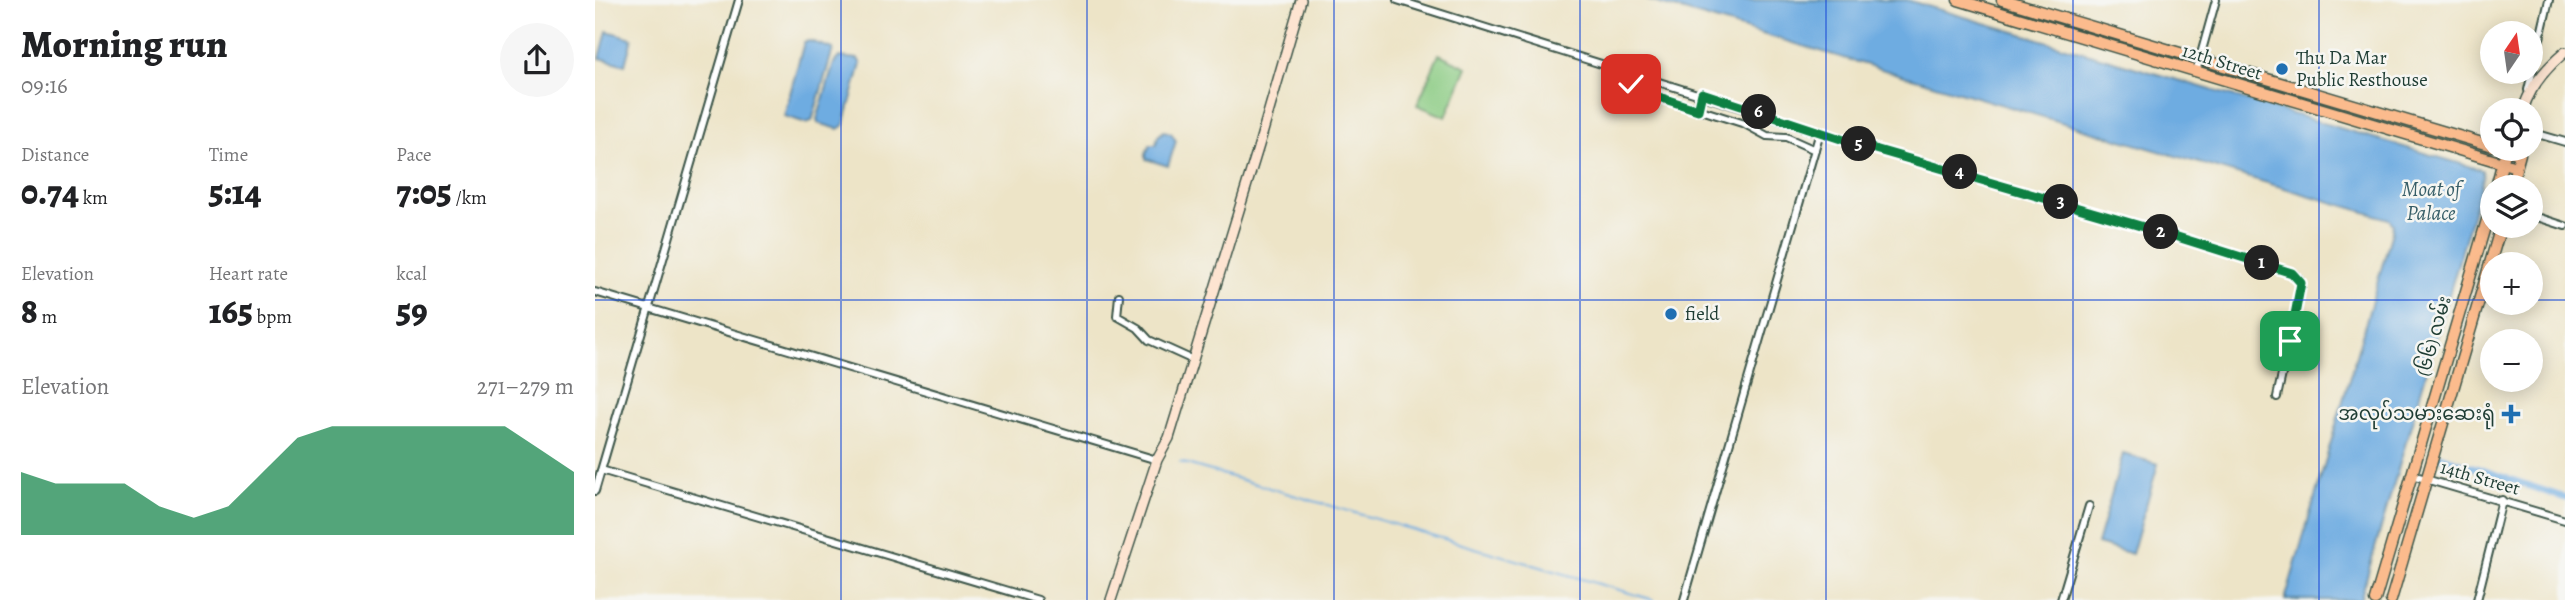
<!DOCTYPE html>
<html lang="en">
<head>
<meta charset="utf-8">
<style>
  :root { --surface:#fff; --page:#f6f6f6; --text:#202124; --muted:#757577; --accent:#0b8043 }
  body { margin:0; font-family:Alegreya,"Noto Sans Myanmar",serif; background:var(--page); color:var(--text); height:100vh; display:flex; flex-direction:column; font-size:26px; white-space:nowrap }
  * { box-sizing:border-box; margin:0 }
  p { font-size:23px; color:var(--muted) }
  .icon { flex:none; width:38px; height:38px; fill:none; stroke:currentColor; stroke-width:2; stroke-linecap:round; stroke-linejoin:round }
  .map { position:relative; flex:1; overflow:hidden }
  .sheet { display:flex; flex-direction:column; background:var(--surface); width:595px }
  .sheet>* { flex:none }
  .needle { width:46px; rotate:13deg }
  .tools { position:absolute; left:1885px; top:21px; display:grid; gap:14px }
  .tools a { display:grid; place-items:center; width:63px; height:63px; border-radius:50%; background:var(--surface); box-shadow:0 4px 18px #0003; font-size:35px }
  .pin { position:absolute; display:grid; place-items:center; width:60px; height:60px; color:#fff; margin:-30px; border-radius:14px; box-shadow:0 4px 10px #0006 }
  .km { position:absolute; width:35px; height:35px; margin:-18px; border-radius:50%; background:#222; color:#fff; font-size:19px; line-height:35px; text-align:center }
  .round { display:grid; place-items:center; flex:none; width:74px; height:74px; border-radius:37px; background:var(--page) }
  .overview { display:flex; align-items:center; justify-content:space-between; height:119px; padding:0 21px }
  h1 { font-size:38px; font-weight:800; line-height:52px }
  .metrics { display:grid; grid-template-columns:repeat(3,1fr); gap:10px; height:119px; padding:7px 21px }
  .metrics div { display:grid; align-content:center }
  .metrics b { font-size:35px; font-weight:800 }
  .metrics small { font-size:19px; font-weight:400 }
  .metrics p { font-size:19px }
  .chart { height:196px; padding:14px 21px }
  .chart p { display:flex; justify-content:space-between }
  .chart svg { width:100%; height:126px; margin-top:7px; fill:var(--accent); opacity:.7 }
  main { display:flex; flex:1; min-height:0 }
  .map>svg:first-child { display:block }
</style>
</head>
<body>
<main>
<section class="sheet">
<div class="overview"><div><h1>Morning run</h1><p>09:16</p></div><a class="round"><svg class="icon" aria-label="share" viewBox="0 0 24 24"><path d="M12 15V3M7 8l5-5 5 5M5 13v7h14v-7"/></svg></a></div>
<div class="metrics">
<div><p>Distance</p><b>0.74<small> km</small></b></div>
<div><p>Time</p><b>5:14</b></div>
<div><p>Pace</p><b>7:05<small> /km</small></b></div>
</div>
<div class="metrics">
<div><p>Elevation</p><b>8<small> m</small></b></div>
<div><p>Heart rate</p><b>165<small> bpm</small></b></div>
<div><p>kcal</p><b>59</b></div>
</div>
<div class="chart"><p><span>Elevation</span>271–279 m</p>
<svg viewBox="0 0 160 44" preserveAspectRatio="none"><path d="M0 44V22L10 26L20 26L30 26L40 34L50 38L60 34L70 22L80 10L90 6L100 6L110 6L120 6L130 6L140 6L150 14L160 22V44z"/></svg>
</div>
</section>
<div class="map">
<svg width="1970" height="600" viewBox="0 0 1970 600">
  <rect width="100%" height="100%" fill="#f6f6f2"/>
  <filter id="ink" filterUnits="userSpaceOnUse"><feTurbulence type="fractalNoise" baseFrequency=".0143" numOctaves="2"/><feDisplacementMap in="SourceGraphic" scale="14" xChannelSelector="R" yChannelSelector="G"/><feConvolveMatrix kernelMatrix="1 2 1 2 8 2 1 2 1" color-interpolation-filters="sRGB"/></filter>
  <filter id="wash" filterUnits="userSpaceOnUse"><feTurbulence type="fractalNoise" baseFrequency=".00686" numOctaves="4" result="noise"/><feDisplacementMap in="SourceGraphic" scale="28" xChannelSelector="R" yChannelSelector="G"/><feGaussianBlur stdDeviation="1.57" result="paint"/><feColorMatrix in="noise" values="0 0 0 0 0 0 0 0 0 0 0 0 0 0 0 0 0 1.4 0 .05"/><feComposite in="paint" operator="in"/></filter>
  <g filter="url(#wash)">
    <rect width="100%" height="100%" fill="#ede4c7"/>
    <!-- green -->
    <path fill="#8acb82" stroke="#54845b" stroke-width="2" d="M844,54L872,67L851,117L822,105Z"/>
    <!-- water -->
    <path fill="#6eace1" stroke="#46748a" stroke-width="2" d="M1052,0H1312L1887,170L1888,178L1765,600H1690L1797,232L1798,224L1794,219Z
      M12,31L37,38L30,65L5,58Z
      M215,41L238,49L217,121L211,123L189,116L209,42Z
      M244,57L263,59L266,64L249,125L243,129L223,123L222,119L239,63Z
      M569,131L576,133L581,141L573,166L551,159V153L555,145H561L563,136Z
      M1528,454L1563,464L1537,554L1502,544Z"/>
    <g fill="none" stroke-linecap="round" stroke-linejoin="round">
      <!-- stream -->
      <path stroke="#6eace1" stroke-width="2" d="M585,462L1059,600"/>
      <!-- canal -->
      <path stroke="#6eace1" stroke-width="7" d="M1845,456L1970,498"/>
    </g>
  </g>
  <g filter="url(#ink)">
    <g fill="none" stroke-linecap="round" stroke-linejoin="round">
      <!-- street casing -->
      <g stroke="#3e564a" stroke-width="10">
        <path id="street" d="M802,0L1252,141L1573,234L1697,273L1704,279L1706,287L1682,397
          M1034,71L1036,84L1040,89L1150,124L1172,136L1191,137L1220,150
          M1601,72L1621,0
          M1933,90L1954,0
          M1936,132L1970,142
          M1936,215L1970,226
          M0,292L562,460
          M524,296L522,316L543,328L554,340L598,360
          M6,470L443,600
          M1817,475L1970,520
          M0,491L144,0
          M1089,600L1225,132
          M1466,600L1494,506
          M1882,600L1907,500"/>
      </g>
      <!-- secondary casing -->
      <g stroke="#3e564a" stroke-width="12">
        <path id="secondary" d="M1928,110C1935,86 1951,68 1970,52
          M516,600L562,460L574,438L664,145L706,0"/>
      </g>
      <!-- primary casing -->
      <g stroke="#3e564a" stroke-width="13">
        <path id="primary" d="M1363,0L1921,167
          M1407,0L1897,146
          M1906,149L1925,154L1916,187
          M1901,187L1911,150
          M1780,600L1897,203
          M1796,600L1906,226"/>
      </g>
      <!-- street -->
      <use href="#street" stroke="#fff" stroke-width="6"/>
      <!-- secondary -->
      <use href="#secondary" stroke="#fde4d1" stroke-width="9"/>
      <!-- primary -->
      <use href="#primary" stroke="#fbbb8d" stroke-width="10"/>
    </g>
  </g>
  <g fill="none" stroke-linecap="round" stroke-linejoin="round" filter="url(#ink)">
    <!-- route casing -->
    <g stroke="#fff" stroke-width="14">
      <path id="route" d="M1036,84L1040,89L1103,110L1107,93L1252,141L1573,234L1697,273L1706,283L1695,341"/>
    </g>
    <!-- route -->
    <use href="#route" stroke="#0b8043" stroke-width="9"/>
  </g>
  <!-- grid -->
  <path fill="none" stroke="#1d4ed8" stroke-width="2" stroke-opacity="0.55" d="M246,0V600M492,0V600M739,0V600M985,0V600M1231,0V600M1478,0V600M1724,0V600M0,300H1897M1936,300H1970"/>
  <!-- markers -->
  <g fill="#1f6fb2" stroke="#f6f6f2" stroke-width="2.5">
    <circle cx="1687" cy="69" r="7"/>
    <circle cx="1076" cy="314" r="7"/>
    <path d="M1912.5 403.5h7v7h7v7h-7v7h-7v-7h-7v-7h7z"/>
  </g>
  <g text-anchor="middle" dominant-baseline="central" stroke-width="5" stroke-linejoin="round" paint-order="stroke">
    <!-- poi labels -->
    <g font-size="19" fill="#1f3d34" stroke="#f6f6f2" text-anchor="start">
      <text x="1701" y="58">Thu Da Mar<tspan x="1701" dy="22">Public Resthouse</tspan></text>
      <text x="1090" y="314">field</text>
      <text x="1900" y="414" text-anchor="end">အလုပ်သမားဆေးရုံ</text>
    </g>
    <!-- street labels -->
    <g font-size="19" fill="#1f3d34" stroke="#f6f6f2">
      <text transform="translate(1627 62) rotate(17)">12th Street</text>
      <text transform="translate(1839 336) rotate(-74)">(၆၆) လမ်း</text>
      <text transform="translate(1885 478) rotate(16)">14th Street</text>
    </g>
    <!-- water labels -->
    <g font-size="21" font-style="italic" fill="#375e68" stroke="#f6f6f2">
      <text x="1836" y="189">Moat of<tspan x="1836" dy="24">Palace</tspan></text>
    </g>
  </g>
</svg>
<div class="tools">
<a><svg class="needle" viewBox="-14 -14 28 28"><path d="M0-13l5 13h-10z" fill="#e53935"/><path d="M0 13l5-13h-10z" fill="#757577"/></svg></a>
<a><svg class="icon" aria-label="locate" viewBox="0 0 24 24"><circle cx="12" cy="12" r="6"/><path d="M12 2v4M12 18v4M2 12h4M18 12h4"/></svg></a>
<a><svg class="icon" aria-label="layers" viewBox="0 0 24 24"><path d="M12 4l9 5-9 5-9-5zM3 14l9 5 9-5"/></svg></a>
<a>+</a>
<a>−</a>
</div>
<div class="pin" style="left:1695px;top:341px;background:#1e9e55"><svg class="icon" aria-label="arrive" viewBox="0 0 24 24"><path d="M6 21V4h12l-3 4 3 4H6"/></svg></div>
<div class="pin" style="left:1036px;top:84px;background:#d93025"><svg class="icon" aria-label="check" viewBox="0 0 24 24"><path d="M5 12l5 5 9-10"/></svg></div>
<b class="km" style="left:1667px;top:263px">1</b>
<b class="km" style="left:1566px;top:232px">2</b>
<b class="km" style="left:1466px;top:202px">3</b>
<b class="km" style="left:1365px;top:172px">4</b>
<b class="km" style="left:1264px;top:144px">5</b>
<b class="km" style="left:1164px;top:112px">6</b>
</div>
</main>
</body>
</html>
